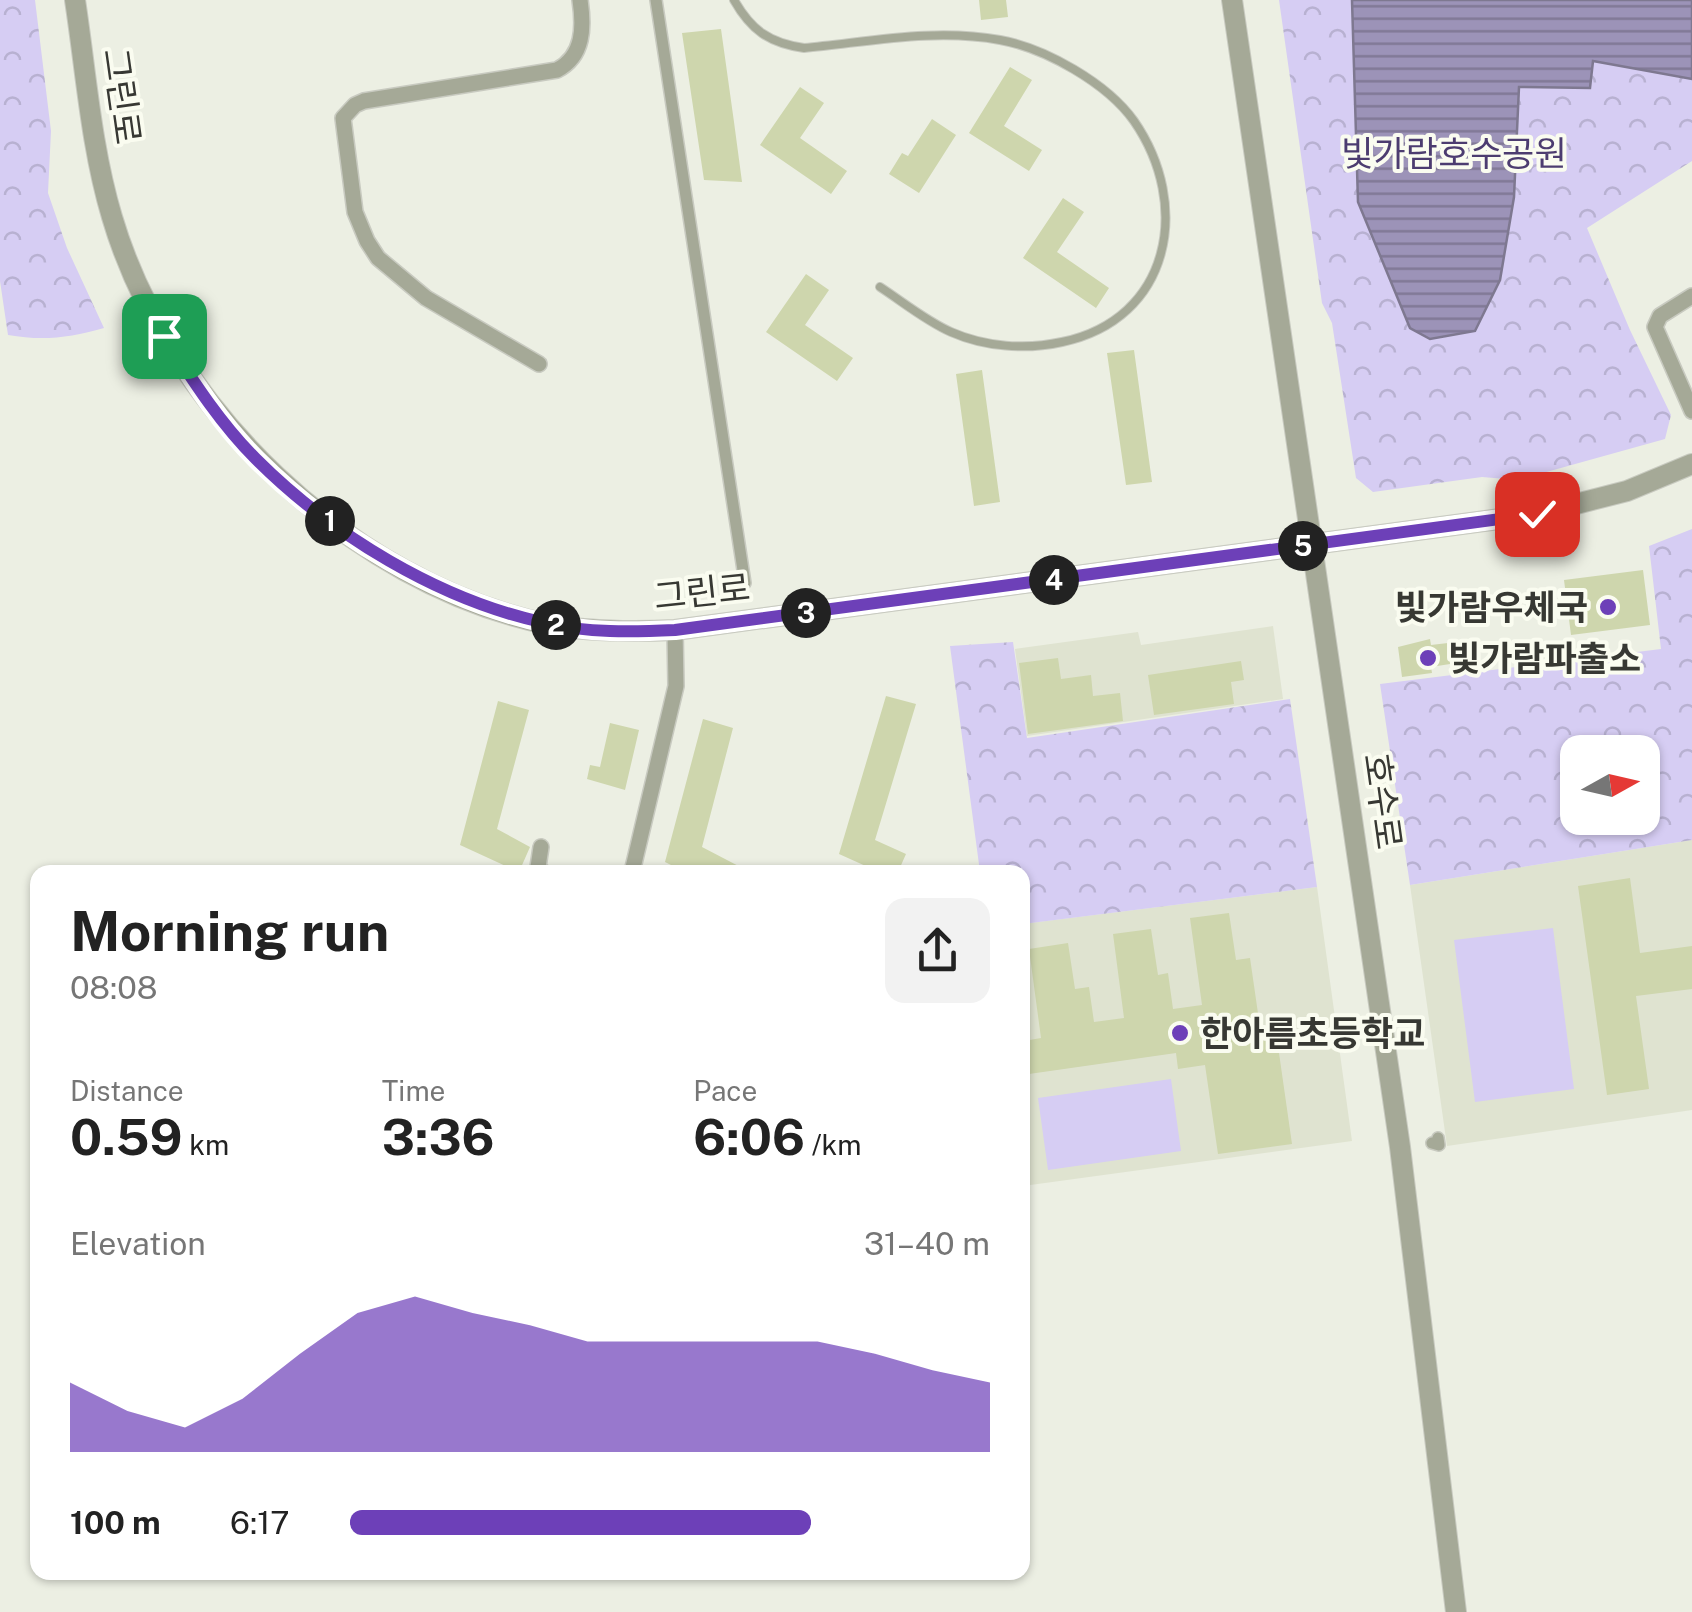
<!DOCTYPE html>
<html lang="en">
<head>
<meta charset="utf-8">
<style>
  :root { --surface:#fff; --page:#f2f2f2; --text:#222; --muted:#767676; --accent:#6d40b8 }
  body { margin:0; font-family:"Public Sans","Noto Sans KR",sans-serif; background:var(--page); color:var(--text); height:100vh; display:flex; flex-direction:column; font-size:38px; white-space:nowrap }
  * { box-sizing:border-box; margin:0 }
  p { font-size:32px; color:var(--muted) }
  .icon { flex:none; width:55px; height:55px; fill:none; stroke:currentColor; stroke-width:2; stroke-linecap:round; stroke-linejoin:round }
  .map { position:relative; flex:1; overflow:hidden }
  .panel { position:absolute; left:30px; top:865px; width:1000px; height:715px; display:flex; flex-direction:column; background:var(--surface); border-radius:20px; box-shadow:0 2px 8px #0004 }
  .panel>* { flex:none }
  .needle { width:65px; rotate:82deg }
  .buttons { position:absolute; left:1560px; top:735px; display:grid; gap:20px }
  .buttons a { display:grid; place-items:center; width:100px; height:100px; border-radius:20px; background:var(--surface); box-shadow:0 2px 8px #0004; font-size:50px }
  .pin { position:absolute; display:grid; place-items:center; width:85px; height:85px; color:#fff; margin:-42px; border-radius:20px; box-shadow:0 5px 15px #0006 }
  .km { position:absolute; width:50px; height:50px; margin:-25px; border-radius:50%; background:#222; color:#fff; font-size:28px; line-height:50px; text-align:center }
  .round { display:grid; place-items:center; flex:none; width:105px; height:105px; border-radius:20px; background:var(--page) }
  .overview { display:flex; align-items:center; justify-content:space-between; height:170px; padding:0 40px }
  h1 { font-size:55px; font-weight:700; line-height:75px }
  .figures { display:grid; grid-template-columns:repeat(3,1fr); gap:15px; height:170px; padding:10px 40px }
  .figures div { display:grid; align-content:center }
  .figures b { font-size:50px; font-weight:700 }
  .figures small { font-size:28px; font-weight:400 }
  .figures p { font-size:28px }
  .chart { height:280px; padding:20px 40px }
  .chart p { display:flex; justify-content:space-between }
  .chart svg { width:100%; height:180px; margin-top:10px; fill:var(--accent); opacity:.7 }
  ul { padding:0 40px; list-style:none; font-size:32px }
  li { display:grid; grid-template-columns:160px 120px 1fr; align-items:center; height:75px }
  li i { height:25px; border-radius:12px; background:var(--accent) }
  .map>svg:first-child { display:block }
</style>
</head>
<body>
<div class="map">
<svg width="1692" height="1612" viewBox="0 0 1692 1612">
  <defs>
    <pattern id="park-crowns" width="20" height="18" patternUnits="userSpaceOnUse" patternTransform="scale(2.5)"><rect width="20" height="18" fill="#d6cdf3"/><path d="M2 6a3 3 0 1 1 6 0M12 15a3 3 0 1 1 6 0" fill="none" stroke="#b8b1d1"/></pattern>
    <pattern id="water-rules" width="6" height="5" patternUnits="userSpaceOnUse" patternTransform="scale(2.5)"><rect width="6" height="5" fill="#9c93b8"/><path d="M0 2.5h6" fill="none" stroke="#807996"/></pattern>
  </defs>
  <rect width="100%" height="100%" fill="#ecefe3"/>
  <!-- built -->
  <path fill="#dfe3d0" d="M1273,626L1283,699L1027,736L1015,649L1138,632L1141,645Z
    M1692,840V1110L1447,1146L1410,885Z
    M1317,887L1352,1141L1023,1186L1022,924Z"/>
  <!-- grass -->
  <path fill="#d6cdf3" d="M1553,928L1574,1089L1475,1102L1454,940Z
    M1171,1079L1181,1151L1048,1170L1038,1098Z"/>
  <!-- park -->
  <path fill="url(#park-crowns)" fill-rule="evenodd" d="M0,0H35L51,131L48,193L67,248L104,328C70,338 42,341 8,335L0,281Z
    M1279,0H1692V161L1587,228L1630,330L1671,415L1665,439L1518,480L1482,477L1373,492L1356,478L1332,323L1322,303Z
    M1692,529V840L1410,885L1380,684L1661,649L1649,546ZM1642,752V818H1578V752Z
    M1013,642L1027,738L1290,699L1317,887L1023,924L1022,872H980L950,646Z"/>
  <!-- water -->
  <path fill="url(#water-rules)" stroke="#7e7890" stroke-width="2.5" d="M1352,0H1692V79L1593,61L1590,88L1519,87L1514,197L1500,280L1475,331L1430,339L1410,328L1358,202Z"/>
  <!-- building -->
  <path fill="#ced6ad" d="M979,0H1006L1008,17L981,20Z
    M721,29L734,122L742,182L704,180L682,33Z
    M1010,67L1032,80L1004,126L1042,150L1029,171L969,133Z
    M800,87L824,103L800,138L847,171L831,194L760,145Z
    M932,119L956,135L919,193L889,174L902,153L908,156Z
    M1063,198L1084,212L1057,252L1109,288L1096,308L1023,258Z
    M806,274L829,290L805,325L853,358L837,381L766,332Z
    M1134,350L1152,482L1126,485L1107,353Z
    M982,370L1000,502L974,506L956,374Z
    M1643,570L1650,625L1571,635L1564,580Z
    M1430,639L1431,645L1448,643L1450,664L1431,667L1432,673L1402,677L1398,647Z
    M1058,658L1061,679L1091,675L1093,696L1120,693L1123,721L1028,734L1019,663Z
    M1241,661L1244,680L1231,682L1234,704L1154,715L1148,675Z
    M886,696L916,704L875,840L906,854L898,872H879L839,854Z
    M498,701L529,710L497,829L530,847L519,872L460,845Z
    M703,719L733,728L702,847L750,872H685L665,862Z
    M610,723L639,730L625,790L587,779L590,765L600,767Z
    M1630,878L1640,953L1692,946V989L1636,996L1649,1089L1607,1095L1578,886Z
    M1229,913L1236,960L1250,958L1262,1041L1277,1039L1292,1144L1218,1154L1205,1065L1178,1069L1176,1053L1029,1074L1024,1041L1041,1038L1029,949L1068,943L1075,989L1089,987L1094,1022L1124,1018L1113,934L1151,929L1158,975L1168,973L1173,1009L1202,1005L1190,918Z"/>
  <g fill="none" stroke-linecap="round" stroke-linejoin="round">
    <!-- service casing -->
    <g stroke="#c8cac0" stroke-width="10">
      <path id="service" d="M734,0C751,30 769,43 804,48C869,42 934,28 1000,40C1045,48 1107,83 1134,121C1192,205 1171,319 1062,342C1026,350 985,347 951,332C926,321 903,302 880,287"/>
    </g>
    <!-- pedestrian casing -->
    <g stroke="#c8cac0" stroke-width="14">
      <path id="pedestrian" d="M656,0L745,583
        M1432,1143L1439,1145L1438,1138"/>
    </g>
    <!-- minor casing -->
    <g stroke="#c8cac0" stroke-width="18">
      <path id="minor" d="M1692,296L1660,316L1655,327L1692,411
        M539,364L426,298L378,258L367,241L355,212L343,118L355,105L364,101L557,70C584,56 584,27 580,0
        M541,847L538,867L543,872
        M632,872L676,686L675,630"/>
    </g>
    <!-- tertiary casing -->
    <g stroke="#c8cac0" stroke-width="22">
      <path id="tertiary" d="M75,0C86,72 91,147 112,217C168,407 351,584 547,624C589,632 632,632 675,630L1537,514L1627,491L1692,464
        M1232,0L1400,1147L1456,1612"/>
    </g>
    <!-- service -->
    <use href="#service" stroke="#a5a997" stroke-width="8"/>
    <!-- pedestrian -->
    <use href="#pedestrian" stroke="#a5a997" stroke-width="11"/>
    <!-- minor -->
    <use href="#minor" stroke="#a5a997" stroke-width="15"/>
    <!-- tertiary -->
    <use href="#tertiary" stroke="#a5a997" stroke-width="20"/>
  </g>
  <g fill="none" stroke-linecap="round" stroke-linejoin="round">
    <!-- route casing -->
    <g stroke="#fff" stroke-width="20">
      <path id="route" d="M164,336C192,379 219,422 256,459C332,535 439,600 545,623C588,633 632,632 675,630L1537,514"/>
    </g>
    <!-- route -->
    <use href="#route" stroke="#6d40b8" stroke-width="12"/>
  </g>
  <!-- markers -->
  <g fill="#6d40b8" stroke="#fafcf0" stroke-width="4">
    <circle cx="1608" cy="607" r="10"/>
    <circle cx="1428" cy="658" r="10"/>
    <circle cx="1180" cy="1033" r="10"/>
  </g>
  <g text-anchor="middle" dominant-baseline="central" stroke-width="8" stroke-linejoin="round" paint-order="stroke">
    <!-- street labels -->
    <g font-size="35" fill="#373833" stroke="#fafcf0">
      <text transform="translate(122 96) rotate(82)">그린로</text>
      <text transform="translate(702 592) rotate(-6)">그린로</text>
      <text transform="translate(1383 801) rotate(82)">호수로</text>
    </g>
    <!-- park labels -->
    <g font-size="35" fill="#4c3c70" stroke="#fafcf0">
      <text x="1454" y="153">빛가람호수공원</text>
    </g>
    <!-- poi labels -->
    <g font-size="35" font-weight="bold" fill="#373833" stroke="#fafcf0" text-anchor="start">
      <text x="1588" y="607" text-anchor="end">빛가람우체국</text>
      <text x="1448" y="658">빛가람파출소</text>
      <text x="1200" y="1033">한아름초등학교</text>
    </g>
  </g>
</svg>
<div class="buttons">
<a><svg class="needle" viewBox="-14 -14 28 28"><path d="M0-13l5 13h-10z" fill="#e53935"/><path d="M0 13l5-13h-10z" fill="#767676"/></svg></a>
</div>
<div class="pin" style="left:164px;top:336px;background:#1e9e55"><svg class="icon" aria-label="arrive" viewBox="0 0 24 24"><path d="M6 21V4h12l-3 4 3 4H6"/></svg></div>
<div class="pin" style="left:1537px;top:514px;background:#d93025"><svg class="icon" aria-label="check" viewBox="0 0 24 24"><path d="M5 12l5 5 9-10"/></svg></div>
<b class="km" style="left:330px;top:521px">1</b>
<b class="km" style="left:556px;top:625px">2</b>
<b class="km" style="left:806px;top:613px">3</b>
<b class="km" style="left:1054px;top:580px">4</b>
<b class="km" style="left:1303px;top:546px">5</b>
<section class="panel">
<div class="overview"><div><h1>Morning run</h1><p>08:08</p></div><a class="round"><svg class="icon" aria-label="share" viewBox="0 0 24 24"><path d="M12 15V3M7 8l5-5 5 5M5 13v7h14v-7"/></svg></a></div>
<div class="figures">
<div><p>Distance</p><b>0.59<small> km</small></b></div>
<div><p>Time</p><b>3:36</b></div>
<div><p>Pace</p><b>6:06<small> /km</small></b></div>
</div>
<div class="chart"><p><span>Elevation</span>31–40 m</p>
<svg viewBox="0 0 160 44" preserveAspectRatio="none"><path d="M0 44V27L10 34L20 38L30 31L40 20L50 10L60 6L70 10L80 13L90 17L100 17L110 17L120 17L130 17L140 20L150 24L160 27V44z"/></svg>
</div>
<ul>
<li><b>100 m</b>6:17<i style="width:72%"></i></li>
</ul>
</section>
</div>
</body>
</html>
